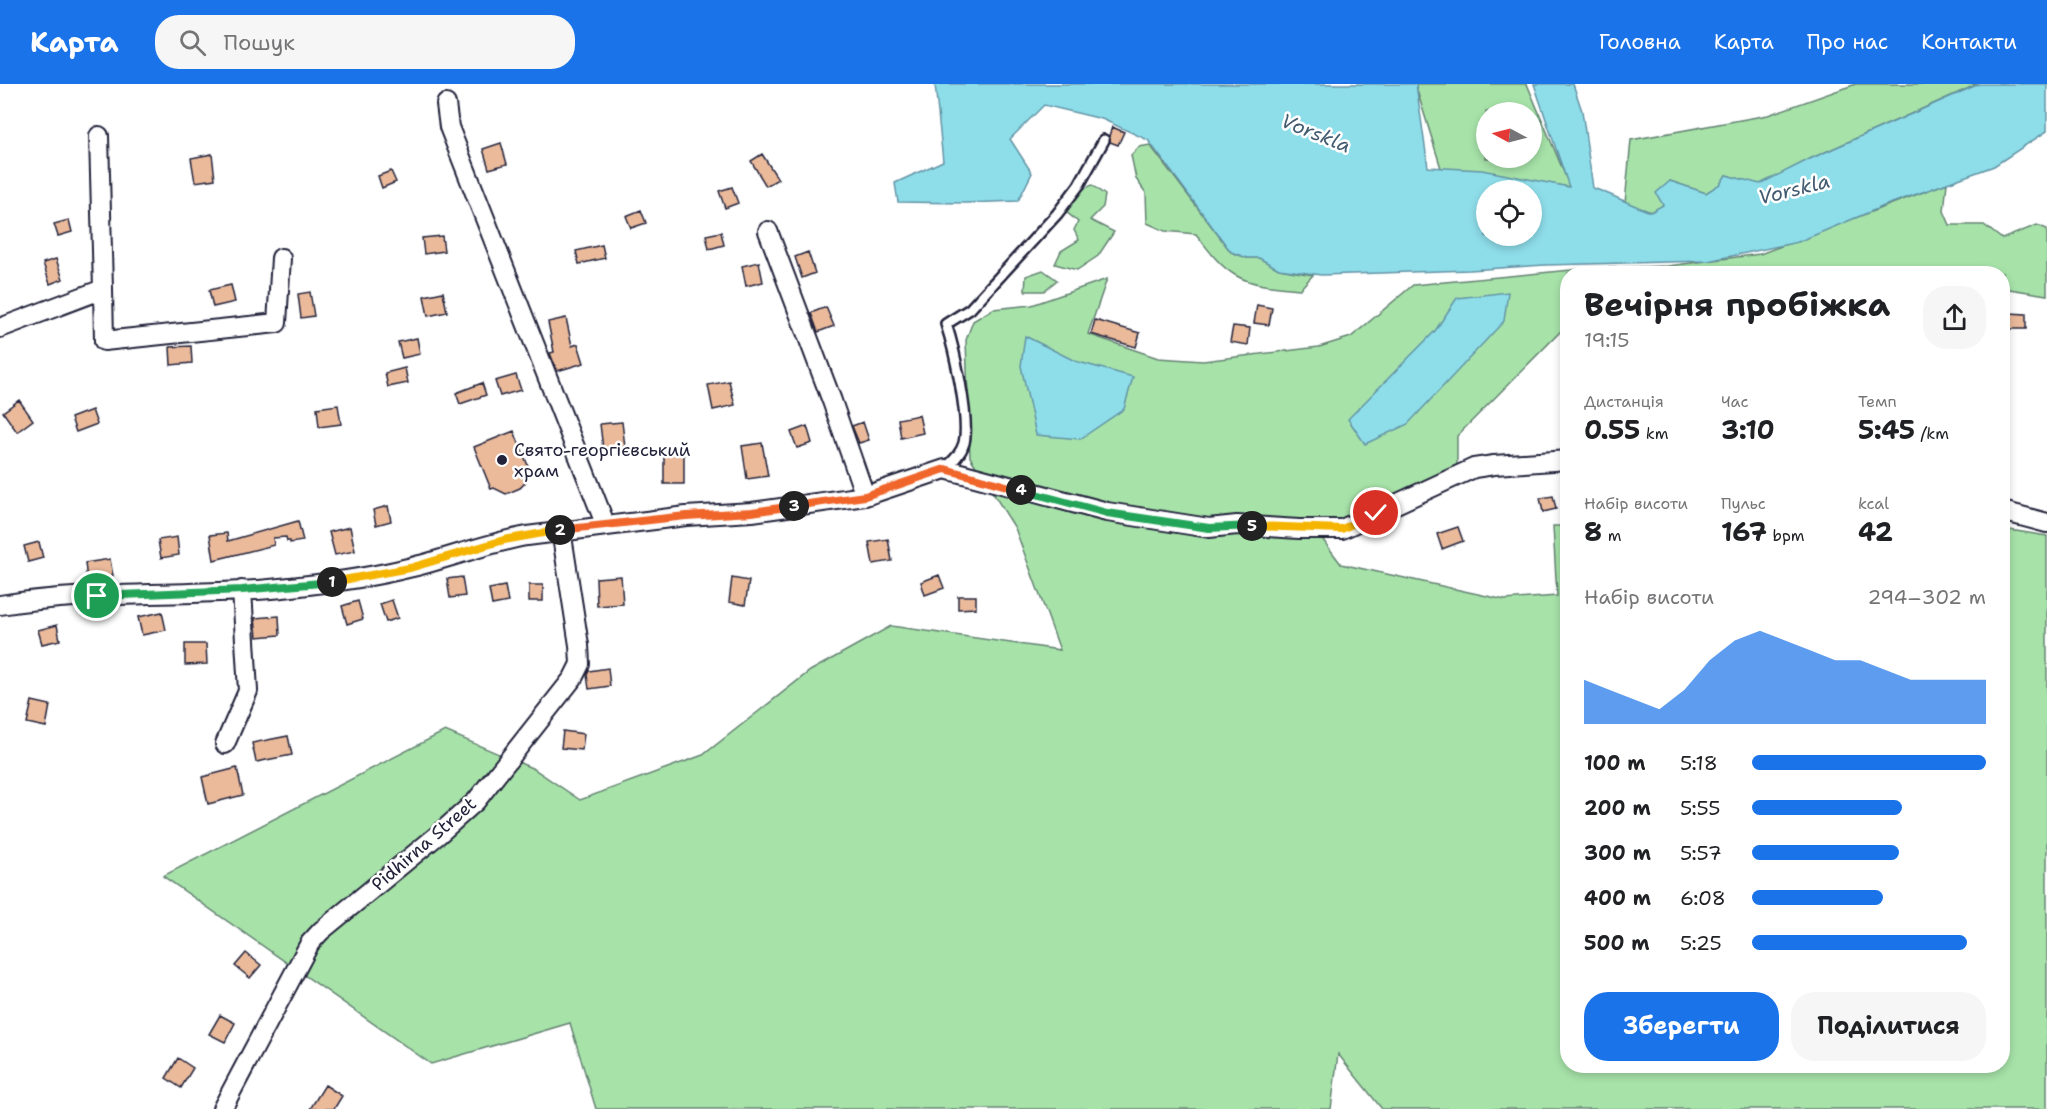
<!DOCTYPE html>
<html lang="uk">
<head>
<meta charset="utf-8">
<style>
  :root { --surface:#fff; --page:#f6f6f6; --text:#202124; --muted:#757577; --accent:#1a73e8 }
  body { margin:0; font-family:"Shantell Sans",sans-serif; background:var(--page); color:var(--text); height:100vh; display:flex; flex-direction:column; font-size:22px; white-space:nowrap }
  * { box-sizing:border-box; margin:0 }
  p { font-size:20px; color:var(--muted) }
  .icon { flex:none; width:33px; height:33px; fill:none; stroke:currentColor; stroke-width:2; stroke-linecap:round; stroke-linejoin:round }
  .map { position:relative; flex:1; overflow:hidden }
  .panel { position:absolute; left:1560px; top:182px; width:450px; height:807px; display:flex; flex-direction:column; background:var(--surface); border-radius:24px; box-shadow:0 3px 9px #0003 }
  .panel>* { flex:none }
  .needle { width:39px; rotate:277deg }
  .tools { position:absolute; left:1476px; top:18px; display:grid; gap:12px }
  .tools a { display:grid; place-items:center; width:66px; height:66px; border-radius:50%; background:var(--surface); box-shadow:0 3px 9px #0003; font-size:30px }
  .pin { position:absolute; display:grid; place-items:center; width:51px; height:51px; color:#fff; margin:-26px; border:3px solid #fff; border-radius:50%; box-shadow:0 2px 6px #0007 }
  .km { position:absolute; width:30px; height:30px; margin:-15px; border-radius:50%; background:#222; color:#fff; font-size:16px; line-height:30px; text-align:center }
  .round { display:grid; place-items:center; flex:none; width:63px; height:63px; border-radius:24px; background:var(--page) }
  .overview { display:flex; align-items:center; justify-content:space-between; height:102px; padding:0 24px }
  h1 { font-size:33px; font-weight:700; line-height:45px }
  .stats { display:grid; grid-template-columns:repeat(3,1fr); gap:9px; height:102px; padding:6px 24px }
  .stats div { display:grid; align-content:center }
  .stats b { font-size:26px; font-weight:700 }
  .stats small { font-size:16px; font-weight:400 }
  .stats p { font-size:16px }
  .chart { height:168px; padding:12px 24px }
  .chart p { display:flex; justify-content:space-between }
  .chart svg { width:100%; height:108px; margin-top:6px; fill:var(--accent); opacity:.7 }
  .action { display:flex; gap:12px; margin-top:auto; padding:12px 24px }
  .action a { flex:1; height:69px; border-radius:24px; background:var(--accent); color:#fff; font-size:24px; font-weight:700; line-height:69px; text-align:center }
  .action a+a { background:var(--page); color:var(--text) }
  ul { padding:0 24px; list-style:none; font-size:20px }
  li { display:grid; grid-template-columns:96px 72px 1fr; align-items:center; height:45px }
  li i { height:15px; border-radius:8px; background:var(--accent) }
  header { display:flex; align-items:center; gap:36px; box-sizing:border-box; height:84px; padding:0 30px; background:var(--accent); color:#fff }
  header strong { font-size:28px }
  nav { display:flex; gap:33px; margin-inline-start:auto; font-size:21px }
  .search { width:420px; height:54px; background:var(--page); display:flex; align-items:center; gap:15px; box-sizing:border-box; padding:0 21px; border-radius:24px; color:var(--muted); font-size:22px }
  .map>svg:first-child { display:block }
</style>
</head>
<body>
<header>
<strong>Карта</strong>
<div class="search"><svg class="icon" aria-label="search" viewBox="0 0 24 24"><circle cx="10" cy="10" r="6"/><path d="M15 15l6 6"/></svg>Пошук</div>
<nav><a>Головна</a><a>Карта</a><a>Про нас</a><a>Контакти</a></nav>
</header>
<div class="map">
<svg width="2047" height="1025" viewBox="0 0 2047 1025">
  <rect width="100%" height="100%" fill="#fff"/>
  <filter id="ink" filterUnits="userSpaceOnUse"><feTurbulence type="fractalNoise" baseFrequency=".0167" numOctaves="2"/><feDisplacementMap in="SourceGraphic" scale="12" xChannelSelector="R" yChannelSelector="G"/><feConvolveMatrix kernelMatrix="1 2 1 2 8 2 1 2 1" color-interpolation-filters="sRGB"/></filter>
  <g filter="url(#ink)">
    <!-- green -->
    <path fill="#a7e3a9" stroke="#648272" stroke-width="1.5" fill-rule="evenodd" d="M1415,0H1527L1570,103L1441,84ZM1486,28H1532V74H1486Z
      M1856,0H1978L1812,74L1760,101L1726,91L1721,100L1706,109L1670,97L1664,121L1651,128L1625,119L1631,56L1768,31Z
      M1150,61L1231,168L1247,174H1259L1279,185L1313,191L1300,205C1279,203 1253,202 1235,191C1219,182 1207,164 1196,150L1165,147L1147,139L1146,109L1136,95L1131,71L1139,63Z
      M1947,99L1944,127L1950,141H1984L2002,155L2037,141L2047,145V211L2003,204L2002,189H1568L1567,245L1562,246L1457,352V381L1366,425L1320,452L1341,480L1505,516L1557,512L1553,442H1567L1568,981H2002L2003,445L2047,452V1025H1382L1338,970L1331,1025H596L570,939L431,980L163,792L445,647L534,685L580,716L703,671L810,587L891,542L1060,566L1015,444L970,373L966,256L973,237L993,225L1032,221L1107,195L1088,250L1158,274L1203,277L1319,263L1351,253L1413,201L1582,185L1668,182L1760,170Z
      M1092,101L1105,111L1103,123L1090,136L1114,148L1098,172L1077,186L1055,180L1061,167L1079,156L1074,146L1078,138L1064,126L1072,110Z
      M1043,186L1057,196L1044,207H1025L1026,192Z"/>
    <!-- water -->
    <path fill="#8edeea" stroke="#6393a4" stroke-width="1.5" fill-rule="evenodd" d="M935,0H1416L1428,83L1482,86L1569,103L1534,0H1573L1582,27L1593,104C1613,111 1631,121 1651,128L1663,121L1656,109L1670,97L1706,109L1720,100L1726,91L1760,100L1812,74L1979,0H2047V47L1994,82L1884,122L1798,158L1708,177L1545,181L1470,186L1321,191L1279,185L1259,174H1247L1231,168L1148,56L1102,35L1044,21L1010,55L1032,89L1018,117L966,119L898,118L895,99L943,77ZM1532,106V152H1486V106Z
      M1508,208L1504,237L1408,340L1365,360L1348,335L1435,247L1457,214Z
      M1025,252L1075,277L1133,293L1124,325L1080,355L1036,351L1021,282Z"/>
    <!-- building -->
    <path fill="#eaba9b" stroke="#22223b" stroke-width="1.5" d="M1112,43L1124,48L1118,61L1110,58L1109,52Z
      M501,59L507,80L489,85L483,65Z
      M212,70L215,95L195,98L191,74Z
      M762,70L778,95L766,102L751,77Z
      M391,87L396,98L382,104L378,92Z
      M732,103L738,119L725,124L719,107Z
      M641,126L646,139L631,144L626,132Z
      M69,136L72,148L58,152L54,140Z
      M721,148L724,161L709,165L706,151Z
      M442,152L444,167L424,170L422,154Z
      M602,161L605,174L579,180L576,167Z
      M808,168L815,189L802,194L795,173Z
      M56,175L63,195L50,200L43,179Z
      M759,178L763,198L746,202L742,182Z
      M231,201L235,218L213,223L209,206Z
      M310,208L314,232L301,234L298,210Z
      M443,208L447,228L428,232L424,212Z
      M1257,221L1272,224L1269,241L1254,239Z
      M826,223L834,242L818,248L811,229Z
      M2009,229L2026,230V245H2009Z
      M566,234L572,262L578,260L584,279L557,287L550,269L554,268L548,238Z
      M1095,236L1140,249L1136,263L1091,250Z
      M1233,242L1250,244L1248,261L1230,258Z
      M417,254L420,270L402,274L398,258Z
      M191,262L192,279L171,281L170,263Z
      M405,284L408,299L388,303L385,289Z
      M516,291L521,306L500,312L495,297Z
      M729,297L735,321L713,326L708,301Z
      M482,299L486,311L460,320L456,309Z
      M19,316L33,336L17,348L3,328Z
      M338,321L341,340L319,343L317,324Z
      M92,326L97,340L76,348L71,334Z
      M919,331L923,349L901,354L898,335Z
      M622,338L625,363L603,365L600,340Z
      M863,338L869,356L859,359L852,342Z
      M807,342L812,359L797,364L791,348Z
      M514,347L531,389L527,391L525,399L520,404L506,410L494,404L491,405L474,363Z
      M762,359L768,392L747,395L742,362Z
      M664,366H684V400H664Z
      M1553,412L1556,425L1543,428L1540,414Z
      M388,422L391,437L376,441L373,426Z
      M298,437L303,457L290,459V457H287L286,453L273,454L274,461L214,476L210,451L227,449L228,457Z
      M350,443L355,467L335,471L329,448Z
      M1458,443L1463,457L1442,465L1437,450Z
      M177,453L179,471L161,474L158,456Z
      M888,455L892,477L873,480L869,458Z
      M39,458L43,474L28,478L24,462Z
      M110,475L113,492L87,496L85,479Z
      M939,491L944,504L925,511L921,498Z
      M621,492L623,520L597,522L596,494Z
      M462,493L465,512L450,514L447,495Z
      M732,494L749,497L745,521L729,518Z
      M529,501H543V517H529Z
      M505,502L508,518L492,521L489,505Z
      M958,512H976V524L958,525Z
      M392,516L398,534L386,538L380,520Z
      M358,517L363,535L347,540L342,522Z
      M162,528L166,546L142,551L138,533Z
      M279,532L280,551L257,553L255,534Z
      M57,541L60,556L42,560L38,546Z
      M185,560H206L207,580L185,581Z
      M608,584L610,602L589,605L587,591L589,587Z
      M32,617L50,621L46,643L27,639Z
      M563,647L584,650L582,666L561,664Z
      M288,652L292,671L256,678L252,659Z
      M237,684L243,711L208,720L202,693Z
      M246,869L261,881L250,894L235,882Z
      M220,931L235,939L225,958L209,950Z
      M178,974L193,984L181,1004L166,994Z
      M325,1001L342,1012L334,1025H310Z"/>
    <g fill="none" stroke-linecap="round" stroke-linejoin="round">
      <!-- service casing -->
      <g stroke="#22223b" stroke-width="14">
        <path id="service" d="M945,385C953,377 961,370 964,359C970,335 954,264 946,240L970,225L1057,130L1079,101L1104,56"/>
      </g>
      <!-- minor casing -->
      <g stroke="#22223b" stroke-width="22">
        <path id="minor" d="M446,20L449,43L606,442
          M99,52L103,205
          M768,147L832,317L865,412
          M0,244L103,205L104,257L277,239L281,174
          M2002,427L2047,439
          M0,521C99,505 201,514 300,502C336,498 372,493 408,484C448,475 486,459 527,452L686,432L752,428L865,412L945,385L1107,428L1209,444L1237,441L1299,445H1342L1474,384L1494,381L1568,376
          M225,660L248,607L242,506
          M222,1025L310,859L321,847L439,750L476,717L573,594L580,580L579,561L561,446"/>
      </g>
      <!-- service -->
      <use href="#service" stroke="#fff" stroke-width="9"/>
      <!-- minor -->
      <use href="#minor" stroke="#fff" stroke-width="18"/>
    </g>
  </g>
  <g fill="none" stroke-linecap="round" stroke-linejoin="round" filter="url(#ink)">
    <!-- split-1 casing -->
    <g stroke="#fff" stroke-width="12">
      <path id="split-1" d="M97,512L242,506L332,498"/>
    </g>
    <!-- split-2 casing -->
    <g stroke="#fff" stroke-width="12">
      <path id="split-2" d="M332,498L410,484L504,456L560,446"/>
    </g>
    <!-- split-3 casing -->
    <g stroke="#fff" stroke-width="12">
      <path id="split-3" d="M560,446L686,432L752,428L794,422"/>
    </g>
    <!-- split-4 casing -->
    <g stroke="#fff" stroke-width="12">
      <path id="split-4" d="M794,422L865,412L945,385L1021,406"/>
    </g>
    <!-- split-5 casing -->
    <g stroke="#fff" stroke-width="12">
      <path id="split-5" d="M1021,406L1107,429L1209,444L1252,442"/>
    </g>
    <!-- split-6 casing -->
    <g stroke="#fff" stroke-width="12">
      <path id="split-6" d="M1252,442L1342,445L1376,429"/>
    </g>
    <!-- split-1 -->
    <use href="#split-1" stroke="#22a559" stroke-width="8"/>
    <!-- split-2 -->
    <use href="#split-2" stroke="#f5b400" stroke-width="8"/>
    <!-- split-3 -->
    <use href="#split-3" stroke="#f0652b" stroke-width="8"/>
    <!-- split-4 -->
    <use href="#split-4" stroke="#f0652b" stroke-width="8"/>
    <!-- split-5 -->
    <use href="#split-5" stroke="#22a559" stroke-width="8"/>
    <!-- split-6 -->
    <use href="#split-6" stroke="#f5b400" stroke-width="8"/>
  </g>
  <!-- markers -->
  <circle fill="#22223b" stroke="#fff" stroke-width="2" cx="502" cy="376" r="6"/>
  <g text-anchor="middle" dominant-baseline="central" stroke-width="5" stroke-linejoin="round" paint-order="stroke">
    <!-- poi labels -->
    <g font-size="18" fill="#22223b" stroke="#fff" text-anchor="start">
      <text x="514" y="366">Свято-георгієвський<tspan x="514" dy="21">храм</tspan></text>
    </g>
    <!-- street labels -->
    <g font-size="18" fill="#22223b" stroke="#fff">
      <text transform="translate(424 760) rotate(-41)">Pidhirna Street</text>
    </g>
    <!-- water labels -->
    <g font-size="20" font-style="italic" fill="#425a70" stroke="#fff">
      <text transform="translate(1316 49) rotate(22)">Vorskla</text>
      <text transform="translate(1794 105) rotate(-14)">Vorskla</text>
    </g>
  </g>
</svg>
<div class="tools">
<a><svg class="needle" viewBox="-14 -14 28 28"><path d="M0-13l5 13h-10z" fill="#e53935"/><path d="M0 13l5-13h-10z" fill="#757577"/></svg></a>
<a><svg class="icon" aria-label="locate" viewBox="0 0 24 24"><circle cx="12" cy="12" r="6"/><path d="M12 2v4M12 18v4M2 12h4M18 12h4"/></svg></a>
</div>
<div class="pin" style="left:97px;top:512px;background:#1e9e55"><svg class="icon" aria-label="arrive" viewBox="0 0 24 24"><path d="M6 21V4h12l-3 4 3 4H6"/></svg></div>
<div class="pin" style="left:1376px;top:429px;background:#d93025"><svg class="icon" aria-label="check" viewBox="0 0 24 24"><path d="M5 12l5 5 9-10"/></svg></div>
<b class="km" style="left:332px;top:498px">1</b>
<b class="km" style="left:560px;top:446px">2</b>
<b class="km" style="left:794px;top:422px">3</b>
<b class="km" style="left:1021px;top:406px">4</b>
<b class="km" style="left:1252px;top:442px">5</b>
<section class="panel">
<div class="overview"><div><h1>Вечірня пробіжка</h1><p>19:15</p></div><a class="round"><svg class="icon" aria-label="share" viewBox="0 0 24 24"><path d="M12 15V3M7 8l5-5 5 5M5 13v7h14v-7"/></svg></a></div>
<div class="stats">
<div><p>Дистанція</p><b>0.55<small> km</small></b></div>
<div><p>Час</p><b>3:10</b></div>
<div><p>Темп</p><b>5:45<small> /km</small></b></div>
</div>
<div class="stats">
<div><p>Набір висоти</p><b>8<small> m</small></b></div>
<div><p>Пульс</p><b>167<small> bpm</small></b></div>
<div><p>kcal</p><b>42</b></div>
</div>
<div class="chart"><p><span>Набір висоти</span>294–302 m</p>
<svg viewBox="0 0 160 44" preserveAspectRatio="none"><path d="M0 44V26L10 30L20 34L30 38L40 30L50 18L60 10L70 6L80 10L90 14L100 18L110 18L120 22L130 26L140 26L150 26L160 26V44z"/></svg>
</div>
<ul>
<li><b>100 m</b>5:18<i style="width:100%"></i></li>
<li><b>200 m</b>5:55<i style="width:64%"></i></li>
<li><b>300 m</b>5:57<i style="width:63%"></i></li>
<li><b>400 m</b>6:08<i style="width:56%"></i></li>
<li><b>500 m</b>5:25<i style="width:92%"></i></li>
</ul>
<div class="action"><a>Зберегти</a><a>Поділитися</a></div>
</section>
</div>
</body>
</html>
